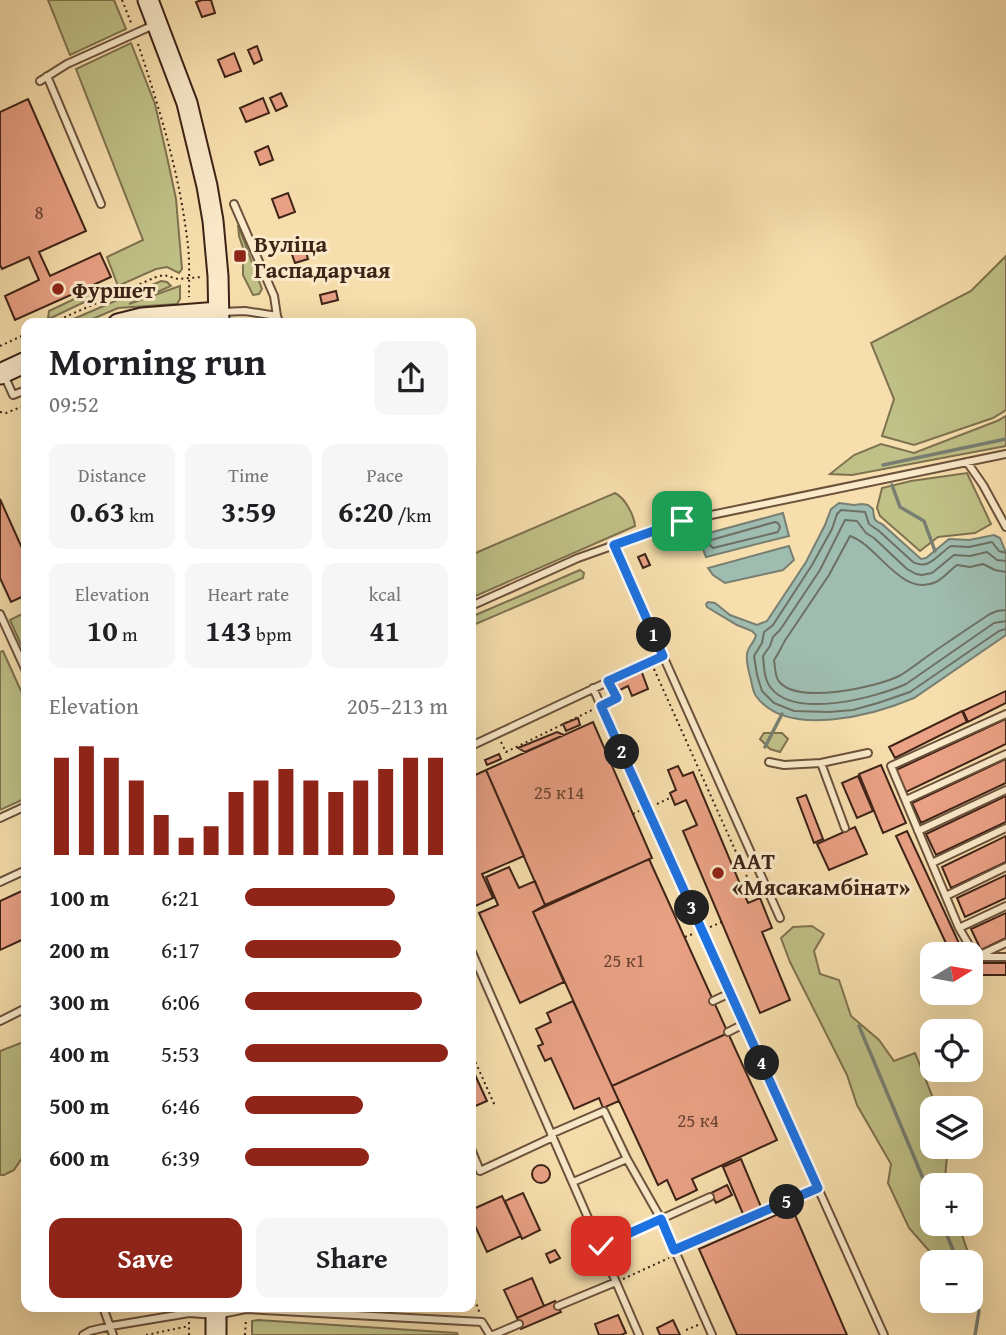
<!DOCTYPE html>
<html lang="en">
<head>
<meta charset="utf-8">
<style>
  :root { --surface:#fff; --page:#f6f6f6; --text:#202124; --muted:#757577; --accent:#8f2418 }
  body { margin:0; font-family:"Gentium Book Plus",serif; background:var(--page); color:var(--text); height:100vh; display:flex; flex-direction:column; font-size:26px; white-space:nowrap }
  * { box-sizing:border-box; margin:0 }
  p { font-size:23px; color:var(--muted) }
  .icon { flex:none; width:38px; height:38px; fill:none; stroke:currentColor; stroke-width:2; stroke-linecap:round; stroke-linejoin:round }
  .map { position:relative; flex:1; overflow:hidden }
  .side { position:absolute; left:21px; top:318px; width:455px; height:994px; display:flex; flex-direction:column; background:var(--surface); border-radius:14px; box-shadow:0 7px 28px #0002 }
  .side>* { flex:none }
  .needle { width:46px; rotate:79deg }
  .buttons { position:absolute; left:920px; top:942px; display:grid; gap:14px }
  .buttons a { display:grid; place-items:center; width:63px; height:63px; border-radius:14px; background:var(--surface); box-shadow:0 7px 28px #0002; font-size:35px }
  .pin { position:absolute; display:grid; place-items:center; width:60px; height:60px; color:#fff; margin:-30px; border-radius:14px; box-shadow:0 4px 10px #0006 }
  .km { position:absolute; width:35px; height:35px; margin:-18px; border-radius:50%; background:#222; color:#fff; font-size:19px; line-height:35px; text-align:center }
  .round { display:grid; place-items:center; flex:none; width:74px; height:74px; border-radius:14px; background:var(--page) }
  .summary { display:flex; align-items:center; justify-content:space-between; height:119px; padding:0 28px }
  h1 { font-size:38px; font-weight:800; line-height:52px }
  .figures { display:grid; grid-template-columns:repeat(3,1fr); gap:10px; height:119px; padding:7px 28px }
  .figures div { display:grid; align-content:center; border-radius:14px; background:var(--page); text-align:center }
  .figures b { font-size:30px; font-weight:800 }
  .figures small { font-size:19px; font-weight:400 }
  .figures p { font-size:19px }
  .chart { height:196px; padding:14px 28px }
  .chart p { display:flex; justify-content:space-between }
  .chart svg { width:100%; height:126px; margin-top:7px; stroke:var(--accent); stroke-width:6 }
  .action { display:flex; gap:14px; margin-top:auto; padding:14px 28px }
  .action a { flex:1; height:80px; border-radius:14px; background:var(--accent); color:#fff; font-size:28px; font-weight:800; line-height:80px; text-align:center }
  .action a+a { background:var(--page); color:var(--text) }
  ul { padding:0 28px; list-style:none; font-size:23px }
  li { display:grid; grid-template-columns:112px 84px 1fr; align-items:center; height:52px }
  li i { height:18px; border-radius:9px; background:var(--accent) }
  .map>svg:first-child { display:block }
</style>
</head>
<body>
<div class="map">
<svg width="1006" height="1335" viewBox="0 0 1006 1335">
  <rect width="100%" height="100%" fill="#f7dfad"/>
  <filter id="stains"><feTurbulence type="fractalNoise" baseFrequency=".00286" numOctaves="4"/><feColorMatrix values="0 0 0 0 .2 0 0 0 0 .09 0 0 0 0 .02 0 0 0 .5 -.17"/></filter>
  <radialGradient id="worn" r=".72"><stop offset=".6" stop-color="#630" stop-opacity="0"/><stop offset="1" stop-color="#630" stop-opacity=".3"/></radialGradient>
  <!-- green -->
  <path fill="#c0c187" stroke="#7f724f" stroke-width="2" d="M48,0H114L126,29L70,55Z
    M131,43L155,104L169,166L176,199L182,269L179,273L167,267L156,269L118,286L107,257L143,240L76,69Z
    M238,225L262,289L259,294L253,295L243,275V248L239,236Z
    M1006,256V410L993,418L914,445L882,436L894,399L871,343L971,291Z
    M161,281L167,282L171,286L129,304L180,286V299L177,304L118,308L81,324H62Z
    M91,291L96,293L93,298L53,317L48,318L49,311Z
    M1006,416V446L852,475L830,474L854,455L881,444L914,453L997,421Z
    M967,473L991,524L975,533L938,537L920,551L880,516L877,508L882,488L911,481Z
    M615,493C625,498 634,515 635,526L471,598V555Z
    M580,570L584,573L583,578L471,626V617Z
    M26,612V656L10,620Z
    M3,651L26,702V798L0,810V652Z
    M764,733H782L788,739L780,752L770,749L760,739Z
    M812,926L824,934L814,951L820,974L839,980L851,1016L879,1040L894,1061L915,1053L937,1108H933V1146H948L945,1178L947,1185H933V1223H958L982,1294L971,1297V1262H939L909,1228L888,1183L891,1164L857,1105L847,1075L790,962L781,938L793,927Z
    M26,1041V1152L14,1170L4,1175H0V1051Z
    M258,1320L457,1333L458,1335H252V1321Z"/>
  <!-- water -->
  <path fill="#9ebcaf" stroke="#787f72" stroke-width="2" d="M839,503L854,505L862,504L868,505L873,509C874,517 873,521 882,524L921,559L926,558L949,539L969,540L994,535L1000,538L1006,553V635L914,698C874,715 787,739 756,696C753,692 752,685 751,680C749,673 746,662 747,654C748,646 755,642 756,635L752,631L737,625L707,607L706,604L708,602L715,603L730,615L757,625L767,621L806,562L825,525L831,509Z
    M783,513L789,536L706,557L698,536Z
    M789,546L794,560L783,570L725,583L713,575L708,568Z"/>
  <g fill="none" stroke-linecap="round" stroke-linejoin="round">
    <!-- shore -->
    <path stroke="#6e7063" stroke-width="2" d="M775,522L778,523L780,527L778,532L713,548L709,544L711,540Z
      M1006,553L999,551L992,542L969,547L951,546C938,554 929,571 913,562L879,531L869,524L865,512L841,510L837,514L832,529L812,565L773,625L764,632L762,643L754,656L757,675L762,691L774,703L794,711L829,712L853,710L878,703L910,692L999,631L1006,629
      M1006,561L997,560L987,552L970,556L954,555L932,573L922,575L916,574L907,569L874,538L866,533L857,521L845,520L820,570L780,630L773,637L770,646L763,656C764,666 764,680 771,688C795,719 875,698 906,684L994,623L1006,621
      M1006,572L995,570L983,564L970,567L957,565C950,570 944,578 936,582C901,598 878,545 850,536L829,575L788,636C782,644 780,652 774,660C775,666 775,675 778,680C794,706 879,687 901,675C912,668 922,660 932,653C951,640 970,627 990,614L997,611L1006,610"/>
    <!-- stream -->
    <path stroke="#787f72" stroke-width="3.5" d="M883,465L1006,439
      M892,485L900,507L924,521L935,551
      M765,747L782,714
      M859,1026L933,1202
      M942,1223L958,1262
      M971,1294L979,1311L975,1335"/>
  </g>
  <!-- building -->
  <path fill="#eaa185" stroke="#3e2317" stroke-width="2" d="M202,0H211L215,13L202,17L196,2Z
    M257,46L262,60L254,64L248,50Z
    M234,53L241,71L225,77L218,60Z
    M281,93L287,106L276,111L270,98Z
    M263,98L269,113L246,122L240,108Z
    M28,99L86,231L39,252L50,276L100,253L111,277L15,320L5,296L39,280L29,257L2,269L0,265V112Z
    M268,146L273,160L260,165L255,152Z
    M288,193L295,212L279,218L272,199Z
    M304,245L308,259L295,263L290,249Z
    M336,291L338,300L322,304L320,295Z
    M0,499L26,557V595L11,602L0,578Z
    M645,554L650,565L643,568L638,557Z
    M641,670L648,689L632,696L628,686L618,691L614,682Z
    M1006,691V703L968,722L963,711Z
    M962,711L967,722L895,758L889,747Z
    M578,718L580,725L566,731L563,724Z
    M1006,719V744L906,792L896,770Z
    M593,722L652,858L545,905L486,770Z
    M557,732L564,735L525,752L518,748Z
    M499,754L501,759L487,765L485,760Z
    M1006,759V783L921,823L912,803Z
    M881,765L906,823L883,833L859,774Z
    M678,766L683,776L693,772L748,903L760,898L772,928L762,932L790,1000L760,1013L683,831L697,825L686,800L675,805L670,793L676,790L668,770Z
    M486,770L524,856L482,874L493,898L471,908V777Z
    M858,776L873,811L857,818L842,783Z
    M806,795L823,839L814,843L797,798Z
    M1006,796V822L936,855L926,834Z
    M855,827L867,854L829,870L817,844Z
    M907,831L964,954H951L896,836Z
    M1006,836V862L951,888L942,867Z
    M649,859L728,1033L612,1086L533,912Z
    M509,867L519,888L535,881L545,905L533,912L564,982L520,1003L479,913L498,905L486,877Z
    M1006,875V898L965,917L957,898Z
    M26,889V938L0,950V901Z
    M1006,913V938L981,950L971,929Z
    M971,963H1006V975H971Z
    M573,1001L619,1101L603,1108L599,1098L574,1109L551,1058L545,1061L538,1046L543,1044L536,1029L551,1022L547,1013Z
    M728,1033L777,1140L692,1179L697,1190L676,1200L667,1180L658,1185L612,1086Z
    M471,1066L487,1101L471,1108Z
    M741,1159L764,1214L746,1221L723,1167Z
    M532 1174a9 9 0 1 1 18 0a9 9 0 1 1-18 0Z
    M727,1185L732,1195L716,1203L711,1193Z
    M523,1193L540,1230L522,1239L505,1201Z
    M502,1196L521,1236L487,1252L471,1217V1210Z
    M792,1208L847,1335H737L699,1249Z
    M555,1250L560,1258L550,1263L546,1254Z
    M532,1278L544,1306L517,1318L504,1290Z
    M555,1301L561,1312L521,1329L517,1318Z
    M618,1315L626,1333L621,1335H599L595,1324Z
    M673,1320L680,1335H660L657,1328Z"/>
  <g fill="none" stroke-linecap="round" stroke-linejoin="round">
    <!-- lane casing -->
    <g stroke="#6c523c" stroke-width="10">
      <path id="lane" d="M47,76L101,204
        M40,81L67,64L156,24
        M234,204L274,296L277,316
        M221,312L245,311L277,316L280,324
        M4,375L13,395L26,390
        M967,462L983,485L1006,527
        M614,546L780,918
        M471,606L578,558L682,521L1006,454
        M0,614L26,671
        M593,688L884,1335
        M1006,714L891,766L959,928L976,957H1006
        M471,746L663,656
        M769,762L784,765L821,763L845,828
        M821,763L868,753
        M906,800L1006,754
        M0,818L26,806
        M918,831L1006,790
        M932,863L1006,828
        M0,882L26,870
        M946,896L1006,867
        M959,928L1006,906
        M471,950L616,1282
        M978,956L1006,943
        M713,1001L730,993
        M0,1021L26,1008
        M728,1032L744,1024
        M551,1134L604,1111L627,1159L573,1182
        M471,1149L480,1171L553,1137
        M627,1159L661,1219L712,1335
        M601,1246L710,1197
        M674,1250L818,1188
        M558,1306L616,1282L639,1335
        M103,1307L113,1335
        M83,1335L90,1331L111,1326L189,1313L216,1315L246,1309L482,1322L490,1335
        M493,1335L519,1324"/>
    </g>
    <!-- secondary casing -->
    <g stroke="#3e2317" stroke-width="23">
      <path id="secondary" d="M148,0L187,103L207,186L213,221L218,276L219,324
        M118,324L142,318L219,312
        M0,374L26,362
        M216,1307V1335"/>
    </g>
    <!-- path -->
    <path stroke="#3e2317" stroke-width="2" stroke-dasharray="2 3.5" stroke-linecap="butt" d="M122,0L132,25
      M138,44C159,107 179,172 187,238C190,257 189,278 189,297
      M49,324L156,277L164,275L178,279L202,277
      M0,346L26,334
      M0,412L6,413L26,405
      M654,669L753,890L756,889
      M610,702L617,699L612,688
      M501,742L506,752L592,710
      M657,804L672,797
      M633,814L639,811
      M710,927L722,922
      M685,937L695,933
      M471,1052L495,1106
      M623,1279L669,1258
      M471,1289L480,1314
      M686,1330L698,1325
      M146,1335L189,1326
      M189,1335V1322
      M245,1335L246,1319"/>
    <!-- lane -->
    <use href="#lane" stroke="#faeaca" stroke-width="6"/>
    <!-- secondary -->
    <use href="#secondary" stroke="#faeaca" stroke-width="19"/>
  </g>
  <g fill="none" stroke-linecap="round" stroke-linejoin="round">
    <!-- route casing -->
    <g stroke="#fff" stroke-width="14">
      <path id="route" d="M601,1246L661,1219L674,1250L818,1188L601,706L617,698L608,681L663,656L614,545L682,521"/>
    </g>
    <!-- route -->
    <use href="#route" stroke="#1a73e8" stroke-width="9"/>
  </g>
  <!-- markers -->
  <g fill="#8f2418" stroke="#faeaca" stroke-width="2.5">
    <rect x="233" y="249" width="14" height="14" rx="3.5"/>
    <circle cx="58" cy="289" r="7"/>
    <circle cx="718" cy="873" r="7"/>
  </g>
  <g text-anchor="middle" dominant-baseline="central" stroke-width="6" stroke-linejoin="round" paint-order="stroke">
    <!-- number labels -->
    <g font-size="19" fill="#694232">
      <text x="39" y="212">8</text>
      <text x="559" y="792">25 к14</text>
      <text x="624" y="960">25 к1</text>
      <text x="698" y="1120">25 к4</text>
    </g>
    <!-- poi labels -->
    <g font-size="23" font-weight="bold" fill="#3e2317" stroke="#faeaca" text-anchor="start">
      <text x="254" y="243">Вуліца<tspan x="254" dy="26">Гаспадарчая</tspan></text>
      <text x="72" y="289">Фуршет</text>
      <text x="732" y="860">ААТ<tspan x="732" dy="26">«Мясакамбінат»</tspan></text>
    </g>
  </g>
  <rect width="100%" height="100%" filter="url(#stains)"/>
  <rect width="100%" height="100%" fill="url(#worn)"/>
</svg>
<div class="buttons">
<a><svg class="needle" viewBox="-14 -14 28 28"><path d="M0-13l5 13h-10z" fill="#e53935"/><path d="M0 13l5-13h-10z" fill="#757577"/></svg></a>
<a><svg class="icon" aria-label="locate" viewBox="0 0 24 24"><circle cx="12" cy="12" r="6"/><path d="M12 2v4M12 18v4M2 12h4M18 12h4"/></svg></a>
<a><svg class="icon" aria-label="layers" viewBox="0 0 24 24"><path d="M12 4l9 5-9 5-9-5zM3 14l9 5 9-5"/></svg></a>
<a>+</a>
<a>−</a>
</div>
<div class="pin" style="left:682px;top:521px;background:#1e9e55"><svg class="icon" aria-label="arrive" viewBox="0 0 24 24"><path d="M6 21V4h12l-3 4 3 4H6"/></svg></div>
<div class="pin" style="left:601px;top:1246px;background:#d93025"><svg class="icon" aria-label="check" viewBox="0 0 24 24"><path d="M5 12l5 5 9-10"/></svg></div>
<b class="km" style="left:654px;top:635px">1</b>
<b class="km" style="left:622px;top:752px">2</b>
<b class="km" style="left:692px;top:908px">3</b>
<b class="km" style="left:762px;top:1063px">4</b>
<b class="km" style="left:787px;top:1202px">5</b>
<section class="side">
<div class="summary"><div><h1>Morning run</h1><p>09:52</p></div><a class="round"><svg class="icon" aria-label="share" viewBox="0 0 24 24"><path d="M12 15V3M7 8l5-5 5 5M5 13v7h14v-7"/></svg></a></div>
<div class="figures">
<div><p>Distance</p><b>0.63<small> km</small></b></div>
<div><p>Time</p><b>3:59</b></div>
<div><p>Pace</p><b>6:20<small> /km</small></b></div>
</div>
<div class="figures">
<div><p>Elevation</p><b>10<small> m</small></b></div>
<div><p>Heart rate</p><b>143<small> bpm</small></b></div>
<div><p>kcal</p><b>41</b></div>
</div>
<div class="chart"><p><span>Elevation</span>205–213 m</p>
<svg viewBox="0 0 160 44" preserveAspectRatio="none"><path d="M5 44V10M15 44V6M25 44V10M35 44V18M45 44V30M55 44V38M65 44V34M75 44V22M85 44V18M95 44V14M105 44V18M115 44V22M125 44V18M135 44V14M145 44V10M155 44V10"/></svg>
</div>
<ul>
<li><b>100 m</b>6:21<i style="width:74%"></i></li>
<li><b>200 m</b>6:17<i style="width:77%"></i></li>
<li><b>300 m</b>6:06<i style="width:87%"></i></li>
<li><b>400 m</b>5:53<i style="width:100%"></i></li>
<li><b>500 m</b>6:46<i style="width:58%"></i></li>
<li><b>600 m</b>6:39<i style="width:61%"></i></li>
</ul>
<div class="action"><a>Save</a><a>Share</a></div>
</section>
</div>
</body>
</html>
